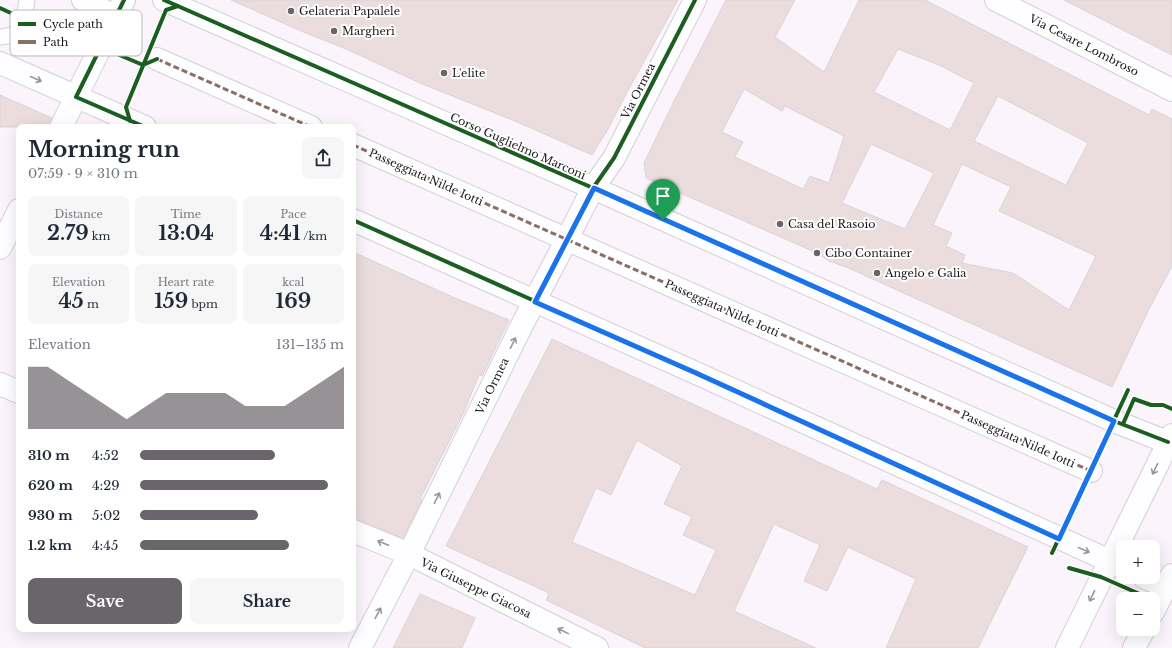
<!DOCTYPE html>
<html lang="en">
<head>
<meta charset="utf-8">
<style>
  :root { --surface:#fff; --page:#f6f6f7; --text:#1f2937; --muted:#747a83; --accent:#6a646b }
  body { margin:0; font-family:"Libre Baskerville",serif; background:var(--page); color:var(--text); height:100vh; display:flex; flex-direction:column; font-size:15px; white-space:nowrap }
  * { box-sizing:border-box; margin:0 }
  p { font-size:13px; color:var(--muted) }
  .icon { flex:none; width:22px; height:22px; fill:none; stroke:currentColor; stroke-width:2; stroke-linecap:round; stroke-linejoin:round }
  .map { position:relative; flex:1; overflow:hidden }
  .panel { position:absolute; left:16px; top:124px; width:340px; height:508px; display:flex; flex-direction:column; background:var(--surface); border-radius:8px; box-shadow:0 4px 16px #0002 }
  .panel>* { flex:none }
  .tools { position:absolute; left:1116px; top:540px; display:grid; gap:8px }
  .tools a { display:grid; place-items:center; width:44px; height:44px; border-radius:8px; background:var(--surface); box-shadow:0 4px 16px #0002; font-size:20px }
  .pin { position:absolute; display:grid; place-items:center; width:34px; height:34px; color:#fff; margin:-41px -17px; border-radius:50% 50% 50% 0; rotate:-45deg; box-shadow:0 0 4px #0007 }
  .pin .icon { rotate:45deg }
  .round { display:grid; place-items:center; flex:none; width:42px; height:42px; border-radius:8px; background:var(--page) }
  .overview { display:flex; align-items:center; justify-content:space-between; height:68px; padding:0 12px }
  h1 { font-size:22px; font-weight:700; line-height:30px }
  .stats { display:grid; grid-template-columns:repeat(3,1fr); gap:6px; height:68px; padding:4px 12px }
  .stats div { display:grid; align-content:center; border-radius:8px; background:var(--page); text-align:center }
  .stats b { font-size:20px; font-weight:700 }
  .stats small { font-size:11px; font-weight:400 }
  .stats p { font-size:11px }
  .chart { height:112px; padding:8px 12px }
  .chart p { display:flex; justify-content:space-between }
  .chart svg { width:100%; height:72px; margin-top:4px; fill:var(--accent); opacity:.7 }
  .action { display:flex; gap:8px; margin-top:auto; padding:8px 12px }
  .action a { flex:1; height:46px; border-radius:8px; background:var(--accent); color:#fff; font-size:16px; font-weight:700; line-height:46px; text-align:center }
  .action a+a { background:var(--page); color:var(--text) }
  ul { padding:0 12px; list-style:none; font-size:13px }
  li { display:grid; grid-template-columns:64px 48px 1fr; align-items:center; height:30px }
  li i { height:10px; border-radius:5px; background:var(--accent) }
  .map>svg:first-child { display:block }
</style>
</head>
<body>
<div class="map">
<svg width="1172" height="648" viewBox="0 0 1172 648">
  <rect width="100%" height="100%" fill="#fbf4fc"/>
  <!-- building -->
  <path fill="#ebdcde" stroke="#dbd3d6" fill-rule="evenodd" d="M231,0H678L626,94L607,131L592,155L515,121L420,83L346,49L301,31Z
    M726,0H795L775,37L824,72L859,0H925L1149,115L1152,109L1172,119V266L1149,309L1112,387L846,267L829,261L817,253L646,178L644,163L674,101ZM898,49L939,65L974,83L950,130L874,92ZM744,89L782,111L785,106L844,136L829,183L810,176L803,189L735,157L743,142L722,132ZM998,96L1088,143L1066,185L974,141ZM871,144L934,173L905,229L842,203ZM962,164L1011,187L999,211L1096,256L1069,310L1013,273L962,263L965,255L946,246L952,233L933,225Z
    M1064,0H1172V55Z
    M0,95L52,118L49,127H0Z
    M353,252L455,298L509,320L482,376L479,375L463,414L420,499L422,500L403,538L353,518Z
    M552,339L877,489L882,480L1028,547L978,648H886L916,579L848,547L827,591L804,581L820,545L774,524L734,611L816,648H645L546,600L549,593L446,546ZM637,440L682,466L664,504L692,517L683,535L716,550L695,595L572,542L596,488L611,495Z
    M420,594L475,618L462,648H393Z"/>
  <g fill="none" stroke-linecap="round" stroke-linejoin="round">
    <!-- lane casing -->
    <g stroke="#d5cfd5" stroke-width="17">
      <path id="lane" d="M0,37L14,35L24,19L27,0"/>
    </g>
    <!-- street casing -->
    <g stroke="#d5cfd5" stroke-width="24">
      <path id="street" d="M83,0L116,17
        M164,0L593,188L1114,421L1172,444
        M996,0L1172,90
        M157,59L311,127
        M0,63L145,127
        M353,145L1091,471
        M353,220L696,373L1123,567
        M0,384L19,392
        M353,531L409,554L597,648
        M1144,577L1165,587
        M360,648L409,554L523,323L567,239L593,188L614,158L695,0"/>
    </g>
    <!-- secondary casing -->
    <g stroke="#d5cfd5" stroke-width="24">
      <path id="secondary" d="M61,127L124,0
        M0,248L19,210"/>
    </g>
    <!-- primary casing -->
    <g stroke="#d5cfd5" stroke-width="24">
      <path id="primary" d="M1153,612L1172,575
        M1067,648L1172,435
        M1134,648L1144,629"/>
    </g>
    <!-- lane -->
    <use href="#lane" stroke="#fefdff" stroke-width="15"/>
    <!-- street -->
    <use href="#street" stroke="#fefdff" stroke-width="22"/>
    <!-- secondary -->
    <use href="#secondary" stroke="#fefdff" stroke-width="22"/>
    <!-- primary -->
    <use href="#primary" stroke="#fefdff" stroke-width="22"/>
    <!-- quiet -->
    <path stroke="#8d6e63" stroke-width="3" stroke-dasharray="6 3" stroke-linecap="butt" d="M157,59L311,127
      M353,145L1091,471
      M535,301L593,188"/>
    <!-- cycleway casing -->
    <g stroke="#fff" stroke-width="6">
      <path id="cycleway" d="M124,0L76,97L145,127
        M164,0L593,188L1114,421L1168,442
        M0,8L24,19L72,35L143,65L157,59
        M130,121L126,107L166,10L178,6
        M593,188L614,158L695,0
        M353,220L696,373L1059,539
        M1123,424L1134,399L1151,405H1163L1172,409
        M1052,553L1128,390
        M1069,568L1101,577L1151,599"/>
    </g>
    <!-- cycleway -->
    <use href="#cycleway" stroke="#1b5e20" stroke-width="4"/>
  </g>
  <!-- one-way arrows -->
  <defs><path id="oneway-shaft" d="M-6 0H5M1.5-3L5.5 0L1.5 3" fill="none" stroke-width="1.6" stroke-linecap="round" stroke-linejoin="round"/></defs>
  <g stroke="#989699">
    <use href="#oneway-shaft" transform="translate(36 79) rotate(24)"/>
    <use href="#oneway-shaft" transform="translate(513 343) rotate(-64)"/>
    <use href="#oneway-shaft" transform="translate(1155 469) rotate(116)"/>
    <use href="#oneway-shaft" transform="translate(437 498) rotate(-64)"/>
    <use href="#oneway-shaft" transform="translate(383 543) rotate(-158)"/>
    <use href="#oneway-shaft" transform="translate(1084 550) rotate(24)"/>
    <use href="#oneway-shaft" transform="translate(1092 596) rotate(116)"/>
    <use href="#oneway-shaft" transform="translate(378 613) rotate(-62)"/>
    <use href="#oneway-shaft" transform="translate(563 631) rotate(-154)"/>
  </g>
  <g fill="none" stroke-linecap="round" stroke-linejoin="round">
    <!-- route casing -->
    <g stroke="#fff" stroke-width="8">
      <path id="route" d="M594,188L1114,421L1059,539L696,373L535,302Z"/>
    </g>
    <!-- route -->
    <use href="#route" stroke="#1a73e8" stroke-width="5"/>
  </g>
  <!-- markers -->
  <g fill="#6a646b" stroke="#fff" stroke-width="1.5">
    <circle cx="291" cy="11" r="4"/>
    <circle cx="334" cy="31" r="4"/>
    <circle cx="444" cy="73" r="4"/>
    <circle cx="780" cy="224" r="4"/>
    <circle cx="817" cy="253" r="4"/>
    <circle cx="877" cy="273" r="4"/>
  </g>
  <g text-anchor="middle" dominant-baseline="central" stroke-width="4" stroke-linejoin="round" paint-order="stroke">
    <!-- poi labels -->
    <g font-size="11" fill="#1c171d" stroke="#fff" text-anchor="start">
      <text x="299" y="11">Gelateria Papalele</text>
      <text x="342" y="31">Margherì</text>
      <text x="452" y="73">L'elite</text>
      <text x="788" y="224">Casa del Rasoio</text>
      <text x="825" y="253">Cibo Container</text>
      <text x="885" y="273">Angelo e Galia</text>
    </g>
    <!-- street labels -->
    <g font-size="11" fill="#1c171d" stroke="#fff">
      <text transform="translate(1084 45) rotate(27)">Via Cesare Lombroso</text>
      <text transform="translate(638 91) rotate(-63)">Via Ormea</text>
      <text transform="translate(518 146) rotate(24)">Corso Guglielmo Marconi</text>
      <text transform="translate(426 177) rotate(24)">Passeggiata Nilde Iotti</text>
      <text transform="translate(722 308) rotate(24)">Passeggiata Nilde Iotti</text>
      <text transform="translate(492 386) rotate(-64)">Via Ormea</text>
      <text transform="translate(1018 439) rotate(24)">Passeggiata Nilde Iotti</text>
      <text transform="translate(476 588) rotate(26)">Via Giuseppe Giacosa</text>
    </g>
  </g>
  <!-- legend -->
  <rect x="10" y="10" width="132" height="46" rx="6" fill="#fff" stroke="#bbb9bb" stroke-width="1"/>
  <rect x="18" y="22" width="18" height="4" fill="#1b5e20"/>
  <rect x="18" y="40" width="18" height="4" fill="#8d6e63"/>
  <g font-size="11" fill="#1c171d">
    <text x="43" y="28">Cycle path</text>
    <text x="43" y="46">Path</text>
  </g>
</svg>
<div class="tools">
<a>+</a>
<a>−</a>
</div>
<div class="pin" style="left:663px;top:220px;background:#1e9e55"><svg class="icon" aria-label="arrive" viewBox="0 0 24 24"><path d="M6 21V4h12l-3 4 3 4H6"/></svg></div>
<section class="panel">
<div class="overview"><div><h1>Morning run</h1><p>07:59 · 9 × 310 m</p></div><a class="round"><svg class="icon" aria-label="share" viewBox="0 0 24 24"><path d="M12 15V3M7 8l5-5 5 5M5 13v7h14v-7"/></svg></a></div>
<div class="stats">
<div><p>Distance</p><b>2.79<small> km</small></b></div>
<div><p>Time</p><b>13:04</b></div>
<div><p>Pace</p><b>4:41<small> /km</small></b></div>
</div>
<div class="stats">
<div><p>Elevation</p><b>45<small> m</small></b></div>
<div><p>Heart rate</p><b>159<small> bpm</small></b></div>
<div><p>kcal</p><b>169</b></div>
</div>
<div class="chart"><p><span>Elevation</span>131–135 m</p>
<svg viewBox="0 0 160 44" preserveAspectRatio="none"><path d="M0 44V6L10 6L20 14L30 22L40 30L50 38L60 30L70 22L80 22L90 22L100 22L110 30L120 30L130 30L140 22L150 14L160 6V44z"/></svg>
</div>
<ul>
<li><b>310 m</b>4:52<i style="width:66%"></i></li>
<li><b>620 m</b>4:29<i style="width:92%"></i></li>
<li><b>930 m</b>5:02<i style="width:58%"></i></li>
<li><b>1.2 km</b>4:45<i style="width:73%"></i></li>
</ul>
<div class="action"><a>Save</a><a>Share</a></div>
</section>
</div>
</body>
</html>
